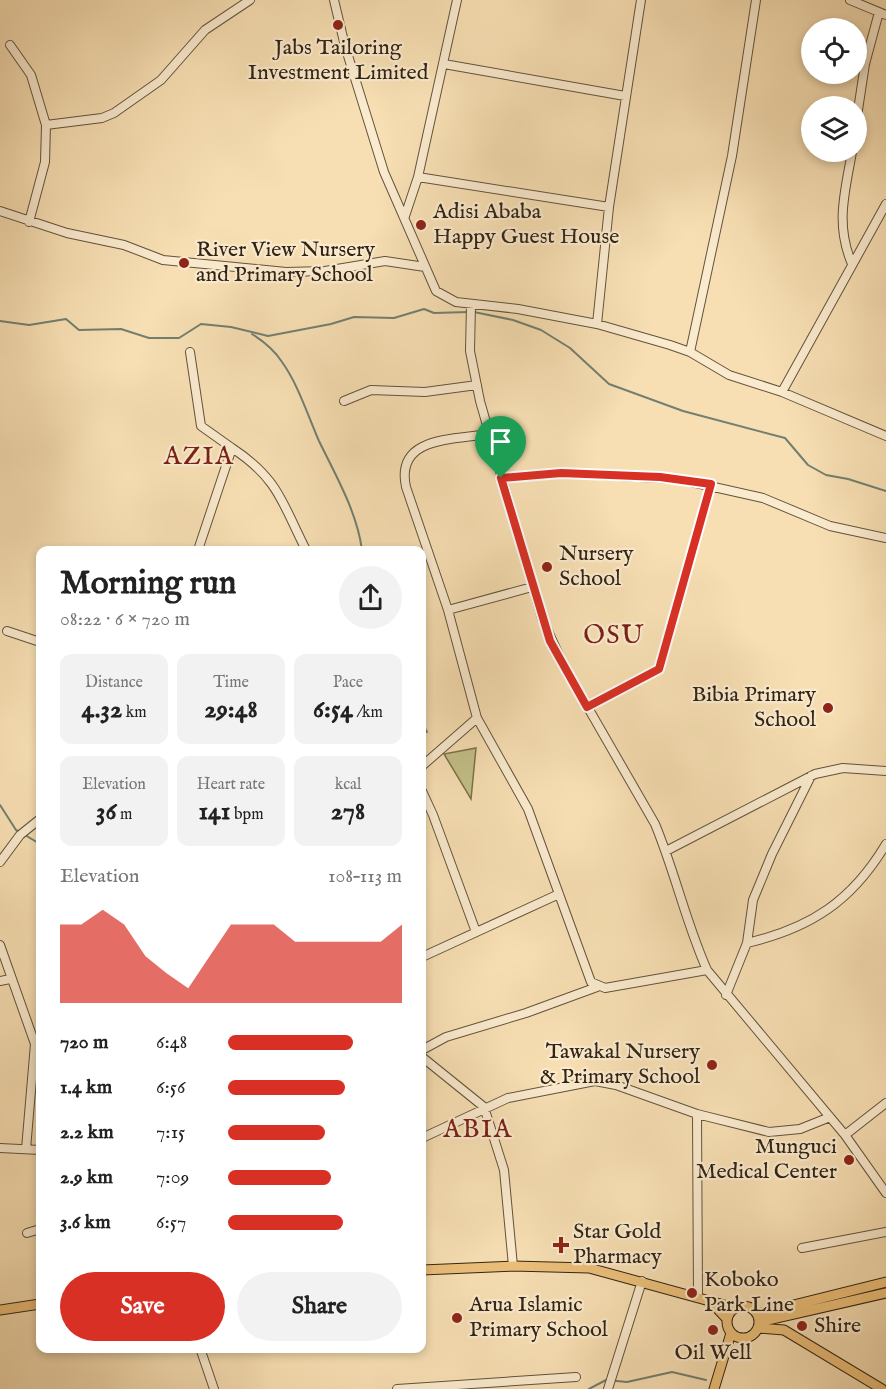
<!DOCTYPE html>
<html lang="en">
<head>
<meta charset="utf-8">
<style>
  :root { --surface:#fff; --page:#f2f2f2; --text:#222; --muted:#767676; --accent:#d93025 }
  body { margin:0; font-family:"IM FELL English",serif; background:var(--page); color:var(--text); height:100vh; display:flex; flex-direction:column; font-size:22px; white-space:nowrap }
  * { box-sizing:border-box; margin:0 }
  p { font-size:20px; color:var(--muted) }
  .icon { flex:none; width:33px; height:33px; fill:none; stroke:currentColor; stroke-width:2; stroke-linecap:round; stroke-linejoin:round }
  .map { position:relative; flex:1; overflow:hidden }
  .side { position:absolute; left:36px; top:546px; width:390px; height:807px; display:flex; flex-direction:column; background:var(--surface); border-radius:12px; box-shadow:0 3px 9px #0003 }
  .side>* { flex:none }
  .fabs { position:absolute; left:801px; top:18px; display:grid; gap:12px }
  .fabs a { display:grid; place-items:center; width:66px; height:66px; border-radius:50%; background:var(--surface); box-shadow:0 3px 9px #0003; font-size:30px }
  .pin { position:absolute; display:grid; place-items:center; width:51px; height:51px; color:#fff; margin:-62px -26px; border-radius:50% 50% 50% 0; rotate:-45deg; box-shadow:0 0 6px #0007 }
  .pin .icon { rotate:45deg }
  .round { display:grid; place-items:center; flex:none; width:63px; height:63px; border-radius:32px; background:var(--page) }
  .summary { display:flex; align-items:center; justify-content:space-between; height:102px; padding:0 24px }
  h1 { font-size:33px; font-weight:700; line-height:45px }
  .figures { display:grid; grid-template-columns:repeat(3,1fr); gap:9px; height:102px; padding:6px 24px }
  .figures div { display:grid; align-content:center; border-radius:12px; background:var(--page); text-align:center }
  .figures b { font-size:26px; font-weight:700 }
  .figures small { font-size:16px; font-weight:400 }
  .figures p { font-size:16px }
  .chart { height:168px; padding:12px 24px }
  .chart p { display:flex; justify-content:space-between }
  .chart svg { width:100%; height:108px; margin-top:6px; fill:var(--accent); opacity:.7 }
  .primary-button { display:flex; gap:12px; margin-top:auto; padding:12px 24px }
  .primary-button a { flex:1; height:69px; border-radius:36px; background:var(--accent); color:#fff; font-size:24px; font-weight:700; line-height:69px; text-align:center }
  .primary-button a+a { background:var(--page); color:var(--text) }
  ul { padding:0 24px; list-style:none; font-size:20px }
  li { display:grid; grid-template-columns:96px 72px 1fr; align-items:center; height:45px }
  li i { height:15px; border-radius:8px; background:var(--accent) }
  .map>svg:first-child { display:block }
</style>
</head>
<body>
<div class="map">
<svg width="886" height="1389" viewBox="0 0 886 1389">
  <rect width="100%" height="100%" fill="#f7dfb3"/>
  <filter id="stains"><feTurbulence type="fractalNoise" baseFrequency=".00333" numOctaves="4"/><feColorMatrix values="0 0 0 0 .2 0 0 0 0 .09 0 0 0 0 .02 0 0 0 .5 -.17"/></filter>
  <radialGradient id="worn" r=".72"><stop offset=".6" stop-color="#630" stop-opacity="0"/><stop offset="1" stop-color="#630" stop-opacity=".3"/></radialGradient>
  <!-- green -->
  <path fill="#c3c088" stroke="#7a724e" stroke-width="1.5" d="M476,748L471,799L444,754Z"/>
  <g fill="none" stroke-linecap="round" stroke-linejoin="round">
    <!-- stream -->
    <path stroke="#727f71" stroke-width="2" d="M474,312L513,320L541,330L570,348L609,384L683,411L785,438L808,465L826,475L848,479L886,491
      M0,321L29,325L66,319L79,330L121,329L149,338H179L201,324L231,327L268,336L331,324L354,317L394,318L424,309L434,313L469,312
      M252,334C263,341 275,351 282,362C298,384 308,416 319,441C336,476 357,512 362,550
      M422,723L427,732
      M0,805L16,830L20,832
      M25,835L40,844
      M589,1389L606,1380L627,1382L672,1372L706,1380"/>
    <!-- minor casing -->
    <g stroke="#62533c" stroke-width="10">
      <path id="minor" d="M334,0L345,46L384,172L436,291L456,302L518,309L597,324L670,345L690,352L729,375L782,392L886,436
        M850,0L886,15
        M10,45L31,75L46,125
        M444,64L625,96
        M856,123L865,64L879,12
        M418,177L609,207
        M0,211L67,233L124,245L163,260L286,272L325,271L385,261L425,267
        M405,216L418,177L457,0
        M29,222L45,162L46,125L102,118L114,113L161,80L205,30L250,0
        M852,264C835,224 845,192 852,152
        M471,304L470,351L480,401L542,618L564,666L655,824C675,872 686,923 707,970L845,1135L886,1193
        M597,324L609,207L641,0
        M190,352L201,426L232,448L198,550
        M690,352L732,156L756,0
        M782,392L886,204
        M344,401L371,390L425,392L477,385
        M488,434C454,440 395,436 406,487L448,610L477,718L528,809L591,982L605,988L707,970
        M232,448C279,479 282,503 306,550
        M501,478L561,473L678,479L763,498L830,526L886,538
        M448,610L532,587
        M7,631L40,642
        M587,707L659,669L711,485
        M422,766L477,718
        M422,791L433,815L476,932
        M666,851L815,774L843,768L886,771
        M0,862L20,835L40,819
        M747,943C811,928 852,901 886,844
        M0,945L35,1044L26,1149
        M422,957L559,894
        M0,981L10,979
        M726,995L747,943L753,900L772,854L811,776
        M422,1050L446,1037L526,1013L597,987
        M422,1057L484,1107L504,1170L513,1266
        M697,1114L698,1297
        M845,1135L886,1103
        M422,1138L508,1098L595,1081L616,1085L697,1114L769,1132L800,1129L830,1117
        M0,1148L40,1150
        M27,1233L40,1229
        M802,1248L886,1232
        M200,1348L214,1389
        M397,1389L576,1377
        M608,1389L642,1281"/>
    </g>
    <!-- major casing -->
    <g stroke="#312415" stroke-width="11">
      <path id="major" d="M422,1270L513,1266L589,1268L735,1308
        M710,1301L727,1319
        M727 1322a16 16 0 1 1 32 0a16 16 0 1 1-32 0Z
        M0,1310L40,1304
        M758,1314L886,1282
        M759,1322L886,1293
        M758,1328L784,1330L882,1389
        M714,1389L731,1333"/>
    </g>
    <!-- minor -->
    <use href="#minor" stroke="#faeace" stroke-width="8"/>
    <!-- major -->
    <use href="#major" stroke="#ecc07a" stroke-width="9"/>
  </g>
  <g fill="none" stroke-linecap="round" stroke-linejoin="round">
    <!-- route casing -->
    <g stroke="#fff" stroke-width="12">
      <path id="route" d="M561,473L660,477L711,484L659,669L587,707L550,641L501,478Z"/>
    </g>
    <!-- route -->
    <use href="#route" stroke="#d93025" stroke-width="8"/>
  </g>
  <!-- markers -->
  <g fill="#8f2418" stroke="#faeace" stroke-width="2">
    <circle cx="338" cy="25" r="6"/>
    <circle cx="421" cy="225" r="6"/>
    <circle cx="184" cy="263" r="6"/>
    <circle cx="547" cy="567" r="6"/>
    <circle cx="828" cy="708" r="6"/>
    <circle cx="712" cy="1065" r="6"/>
    <circle cx="849" cy="1160" r="6"/>
    <path d="M558 1236h6v6h6v6h-6v6h-6v-6h-6v-6h6z"/>
    <circle cx="692" cy="1293" r="6"/>
    <circle cx="457" cy="1318" r="6"/>
    <circle cx="802" cy="1326" r="6"/>
    <circle cx="713" cy="1330" r="6"/>
  </g>
  <g text-anchor="middle" dominant-baseline="central" stroke-width="4.5" stroke-linejoin="round" paint-order="stroke">
    <!-- poi labels -->
    <g font-size="22" fill="#312415" stroke="#faeace" text-anchor="start">
      <text x="338" y="48" text-anchor="middle">Jabs Tailoring<tspan x="338" dy="25">Investment Limited</tspan></text>
      <text x="433" y="212">Adisi Ababa<tspan x="433" dy="25">Happy Guest House</tspan></text>
      <text x="196" y="250">River View Nursery<tspan x="196" dy="25">and Primary School</tspan></text>
      <text x="559" y="554">Nursery<tspan x="559" dy="25">School</tspan></text>
      <text x="816" y="695" text-anchor="end">Bibia Primary<tspan x="816" dy="25">School</tspan></text>
      <text x="700" y="1052" text-anchor="end">Tawakal Nursery<tspan x="700" dy="25">&amp; Primary School</tspan></text>
      <text x="837" y="1147" text-anchor="end">Munguci<tspan x="837" dy="25">Medical Center</tspan></text>
      <text x="573" y="1232">Star Gold<tspan x="573" dy="25">Pharmacy</tspan></text>
      <text x="704" y="1280">Koboko<tspan x="704" dy="25">Park Line</tspan></text>
      <text x="469" y="1305">Arua Islamic<tspan x="469" dy="25">Primary School</tspan></text>
      <text x="814" y="1326">Shire</text>
      <text x="713" y="1353" text-anchor="middle">Oil Well</text>
    </g>
    <!-- quarter labels -->
    <g font-size="26" letter-spacing="1.5" fill="#7a1f14" stroke="#faeace">
      <text x="199" y="456">AZIA</text>
      <text x="614" y="635">OSU</text>
      <text x="478" y="1129">ABIA</text>
    </g>
  </g>
  <rect width="100%" height="100%" filter="url(#stains)"/>
  <rect width="100%" height="100%" fill="url(#worn)"/>
</svg>
<div class="fabs">
<a><svg class="icon" aria-label="locate" viewBox="0 0 24 24"><circle cx="12" cy="12" r="6"/><path d="M12 2v4M12 18v4M2 12h4M18 12h4"/></svg></a>
<a><svg class="icon" aria-label="layers" viewBox="0 0 24 24"><path d="M12 4l9 5-9 5-9-5zM3 14l9 5 9-5"/></svg></a>
</div>
<div class="pin" style="left:501px;top:478px;background:#1e9e55"><svg class="icon" aria-label="arrive" viewBox="0 0 24 24"><path d="M6 21V4h12l-3 4 3 4H6"/></svg></div>
<section class="side">
<div class="summary"><div><h1>Morning run</h1><p>08:22 · 6 × 720 m</p></div><a class="round"><svg class="icon" aria-label="share" viewBox="0 0 24 24"><path d="M12 15V3M7 8l5-5 5 5M5 13v7h14v-7"/></svg></a></div>
<div class="figures">
<div><p>Distance</p><b>4.32<small> km</small></b></div>
<div><p>Time</p><b>29:48</b></div>
<div><p>Pace</p><b>6:54<small> /km</small></b></div>
</div>
<div class="figures">
<div><p>Elevation</p><b>36<small> m</small></b></div>
<div><p>Heart rate</p><b>141<small> bpm</small></b></div>
<div><p>kcal</p><b>278</b></div>
</div>
<div class="chart"><p><span>Elevation</span>108–113 m</p>
<svg viewBox="0 0 160 44" preserveAspectRatio="none"><path d="M0 44V12L10 12L20 6L30 12L40 25L50 32L60 38L70 25L80 12L90 12L100 12L110 19L120 19L130 19L140 19L150 19L160 12V44z"/></svg>
</div>
<ul>
<li><b>720 m</b>6:48<i style="width:72%"></i></li>
<li><b>1.4 km</b>6:56<i style="width:67%"></i></li>
<li><b>2.2 km</b>7:15<i style="width:56%"></i></li>
<li><b>2.9 km</b>7:09<i style="width:59%"></i></li>
<li><b>3.6 km</b>6:57<i style="width:66%"></i></li>
</ul>
<div class="primary-button"><a>Save</a><a>Share</a></div>
</section>
</div>
</body>
</html>
